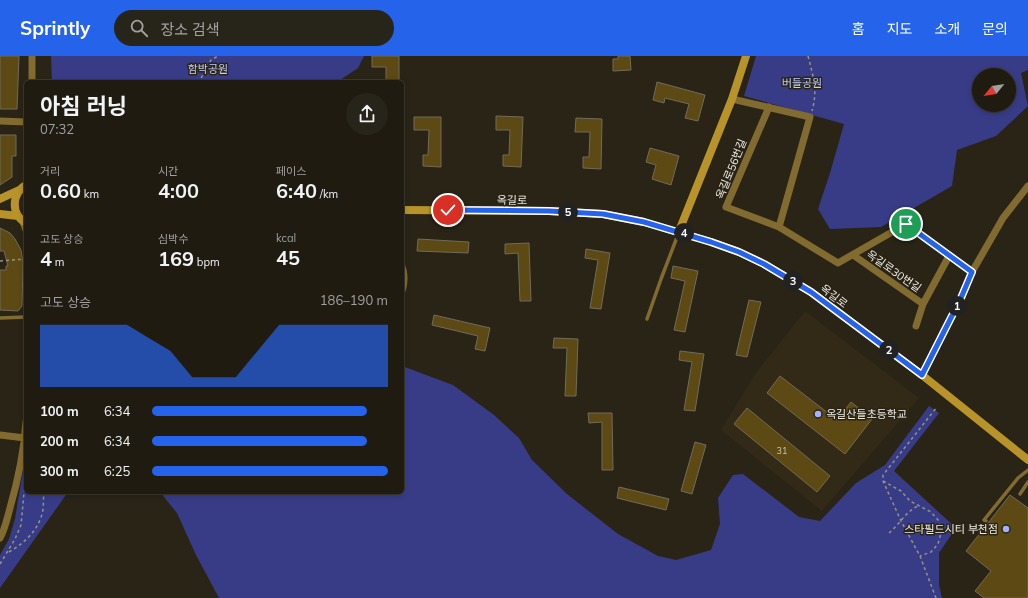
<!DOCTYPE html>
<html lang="ko">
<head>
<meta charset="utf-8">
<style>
  :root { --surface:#1f1b10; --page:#272419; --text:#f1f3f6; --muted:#a1a19f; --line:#3c3930; --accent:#2563eb }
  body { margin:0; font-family:Mulish,"Noto Sans KR",sans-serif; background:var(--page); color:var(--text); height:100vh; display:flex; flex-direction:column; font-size:15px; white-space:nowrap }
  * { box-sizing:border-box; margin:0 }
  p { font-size:13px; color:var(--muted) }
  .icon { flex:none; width:22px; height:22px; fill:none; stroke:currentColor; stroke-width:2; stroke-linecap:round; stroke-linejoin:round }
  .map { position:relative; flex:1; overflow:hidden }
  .side { position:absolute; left:24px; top:24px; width:380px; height:414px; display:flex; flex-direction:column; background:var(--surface); border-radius:6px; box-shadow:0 2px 6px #0003,0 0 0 1px var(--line) }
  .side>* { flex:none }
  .needle { width:26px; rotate:240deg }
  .tools { position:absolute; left:972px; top:12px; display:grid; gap:8px }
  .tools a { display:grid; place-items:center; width:44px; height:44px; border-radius:50%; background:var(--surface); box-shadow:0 2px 6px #0003,0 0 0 1px var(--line); font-size:20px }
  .pin { position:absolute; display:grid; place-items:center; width:34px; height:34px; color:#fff; margin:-17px; border:2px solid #fff; border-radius:50%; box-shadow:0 1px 4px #0007 }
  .km { position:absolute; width:20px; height:20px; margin:-10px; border-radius:50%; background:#222; color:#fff; font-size:11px; line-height:20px; text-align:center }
  .round { display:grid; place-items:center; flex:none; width:42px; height:42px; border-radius:21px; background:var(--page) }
  .summary { display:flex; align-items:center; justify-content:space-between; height:68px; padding:0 16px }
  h1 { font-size:22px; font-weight:700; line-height:30px }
  .stats { display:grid; grid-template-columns:repeat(3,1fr); gap:6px; height:68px; padding:4px 16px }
  .stats div { display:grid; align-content:center }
  .stats b { font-size:20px; font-weight:700 }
  .stats small { font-size:11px; font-weight:400 }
  .stats p { font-size:11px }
  .chart { height:112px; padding:8px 16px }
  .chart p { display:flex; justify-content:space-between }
  .chart svg { width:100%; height:72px; margin-top:4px; fill:var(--accent); opacity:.7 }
  ul { padding:0 16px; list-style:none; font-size:13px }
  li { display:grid; grid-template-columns:64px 48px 1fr; align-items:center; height:30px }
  li i { height:10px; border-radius:5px; background:var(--accent) }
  header { display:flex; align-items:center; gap:24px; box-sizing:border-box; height:56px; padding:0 20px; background:var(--accent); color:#fff }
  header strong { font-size:19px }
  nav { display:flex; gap:22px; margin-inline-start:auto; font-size:14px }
  .search { width:280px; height:36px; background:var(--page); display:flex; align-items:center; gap:10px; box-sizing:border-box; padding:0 14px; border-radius:22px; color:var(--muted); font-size:15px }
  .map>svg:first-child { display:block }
</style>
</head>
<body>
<header>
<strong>Sprintly</strong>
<div class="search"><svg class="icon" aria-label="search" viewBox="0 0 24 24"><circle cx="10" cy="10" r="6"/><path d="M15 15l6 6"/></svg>장소 검색</div>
<nav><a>홈</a><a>지도</a><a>소개</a><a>문의</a></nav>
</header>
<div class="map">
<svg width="1028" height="542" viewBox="0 0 1028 542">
  <rect width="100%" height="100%" fill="#292416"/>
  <!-- built -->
  <path fill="#322a16" d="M805,255L919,342L822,455L721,374L755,318Z"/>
  <!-- green -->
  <path fill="#383c87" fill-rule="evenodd" d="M51,0H364L358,12L337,26H52Z
    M756,0H1028V14L1021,17L1028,50L996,80L957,94L952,130L881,171L830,173L818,153L830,117L844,68L744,40ZM979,19H1009V49H979Z
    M402,310L453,329L494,359L519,382L532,404L567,438L618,478L658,500L676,504L711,494L720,468L718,442L733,419L743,418L799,461L820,465L856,427L885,409L929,350L939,357L894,415L956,472L939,497V529L942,542H219L196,499L177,457L160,436H402Z
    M26,396V436H68L0,532V499L9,483L15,463Z"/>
  <!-- building -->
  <path fill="#5c4913" stroke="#716b5b" d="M0,0H19L17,53H0Z
    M372,0H399V26H386V11H372Z
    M618,0H630L631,14L613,15V3H618Z
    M657,26L705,39L698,65L685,62L689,48L665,42L664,47L653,44Z
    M496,60L523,61L521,111L503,110V99H509L510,74H496Z
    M414,61H441V111L423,110V99H428L429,74H414Z
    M576,62L602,63L601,113L583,112V101H589L590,76H575Z
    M0,79H16V100H12V121L0,129Z
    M650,92L679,100L671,129L652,123L656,109L646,106Z
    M0,172L10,177L15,183L21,194L23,207L22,250L18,255L0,254V214H6V210H8L4,195H0Z
    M418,183L469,186L468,197L417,195Z
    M529,187L531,245H520L518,197L505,198V188Z
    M586,193L610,197L601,253L590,252L598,204L585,202Z
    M673,210L698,215L685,276L674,274L685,225L671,222Z
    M749,244L761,246L747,301L736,299Z
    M434,259L490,272L485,295L475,293L478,280L432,269Z
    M554,282L578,283L576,340H565L567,292H553Z
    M680,295L704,298L695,355L684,354L692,306L679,304Z
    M780,320L837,364L851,346L872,363L845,398L767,337Z
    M747,352L830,420L817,436L734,368Z
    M588,357H612L613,414H602V366L589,367Z
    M695,386L706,389L692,438L681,435Z
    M619,431L669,443L666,454L617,442Z
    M1010,439L1028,452V542H984L975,535L991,515L966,495Z"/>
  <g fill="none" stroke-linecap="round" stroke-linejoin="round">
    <!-- path -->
    <path stroke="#969286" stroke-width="1.5" stroke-dasharray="3 3" stroke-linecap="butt" d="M808,0C813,20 818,34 812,55
      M197,26L200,24L211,4L218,0
      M0,205L26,203
      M883,425L901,435L910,445L931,456L939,465L941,477L938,488L931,496L920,500
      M889,477C900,468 905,456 918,450
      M9,496C24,487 37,476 42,458C44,452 43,443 44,436
      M0,508L15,483L21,469L25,426
      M936,542L920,500L901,465L883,425V419L887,414L937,351"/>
    <!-- lane -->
    <path stroke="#826b30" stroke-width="3.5" d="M402,206C407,216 407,229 402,239
      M0,262L26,261
      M647,263L661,223L679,176
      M1020,438L1028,426
      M986,465L984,464L1018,422L1028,414"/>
    <!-- street -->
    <path stroke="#826b30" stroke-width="7" d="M32,0V26
      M732,43L810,61L779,171
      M769,51L726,151L779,171L838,207L906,168L972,216
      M0,65L26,66
      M23,166L26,174
      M853,199L923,248
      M916,270L923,248L949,200
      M922,319L961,242L972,216L1003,162L1028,130
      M0,379L25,382
      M0,482C5,473 7,463 10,452C18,424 24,395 26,366"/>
    <!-- secondary -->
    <path stroke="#b89329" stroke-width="8" d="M26,129C11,138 11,159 26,167
      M0,143L19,134
      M402,154L549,155L603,158L644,166L711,186L739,196L764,208L811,236L922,319L1028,404
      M0,158L18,160
      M679,175L732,43L746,0"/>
  </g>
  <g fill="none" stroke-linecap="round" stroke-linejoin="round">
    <!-- route casing -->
    <g stroke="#fff" stroke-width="8">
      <path id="route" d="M448,154L549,155L603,158L644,166L711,186L739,196L764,208L811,236L922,319L961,242L972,216L906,168"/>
    </g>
    <!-- route -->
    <use href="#route" stroke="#2563eb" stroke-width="5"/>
  </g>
  <!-- markers -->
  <g fill="#a5b1fc" stroke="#292416" stroke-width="1.5">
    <circle cx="818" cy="358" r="4"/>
    <circle cx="1006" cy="473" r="4"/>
  </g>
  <g text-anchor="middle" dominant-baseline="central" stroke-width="3" stroke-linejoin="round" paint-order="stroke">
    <!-- number labels -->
    <g font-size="9" fill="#cbc3af">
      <text x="782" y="394">31</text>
    </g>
    <!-- park labels -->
    <g font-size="11" fill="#c4cdf9" stroke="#292416">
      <text x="208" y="13">함박공원</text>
      <text x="802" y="27">버들공원</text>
    </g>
    <!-- street labels -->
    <g font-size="11" fill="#f0ece3" stroke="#292416">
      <text transform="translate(731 113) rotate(-68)">옥길로56번길</text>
      <text transform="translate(512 144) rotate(1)">옥길로</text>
      <text transform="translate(894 215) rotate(35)">옥길로30번길</text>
      <text transform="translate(834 240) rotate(37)">옥길로</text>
    </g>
    <!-- poi labels -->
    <g font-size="11" fill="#f0ece3" stroke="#292416" text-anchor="start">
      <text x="826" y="358">옥길산들초등학교</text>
      <text x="998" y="473" text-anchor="end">스타필드시티 부천점</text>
    </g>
  </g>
</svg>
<div class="tools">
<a><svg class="needle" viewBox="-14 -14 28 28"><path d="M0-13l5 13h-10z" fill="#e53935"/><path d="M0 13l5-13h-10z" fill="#a1a19f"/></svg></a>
</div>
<div class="pin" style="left:906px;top:168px;background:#1e9e55"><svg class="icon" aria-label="arrive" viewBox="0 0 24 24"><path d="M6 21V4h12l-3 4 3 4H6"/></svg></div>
<div class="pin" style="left:448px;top:154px;background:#d93025"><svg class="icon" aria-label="check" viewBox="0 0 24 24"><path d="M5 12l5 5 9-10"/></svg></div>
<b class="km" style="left:957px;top:250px">1</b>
<b class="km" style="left:889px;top:294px">2</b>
<b class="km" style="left:793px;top:225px">3</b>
<b class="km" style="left:684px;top:177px">4</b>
<b class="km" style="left:568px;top:156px">5</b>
<section class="side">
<div class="summary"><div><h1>아침 러닝</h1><p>07:32</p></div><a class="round"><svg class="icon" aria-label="share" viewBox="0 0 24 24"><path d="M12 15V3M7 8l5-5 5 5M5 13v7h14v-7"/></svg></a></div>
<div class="stats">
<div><p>거리</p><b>0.60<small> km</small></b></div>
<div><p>시간</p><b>4:00</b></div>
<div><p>페이스</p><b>6:40<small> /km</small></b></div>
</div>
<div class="stats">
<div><p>고도 상승</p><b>4<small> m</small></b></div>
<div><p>심박수</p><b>169<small> bpm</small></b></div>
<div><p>kcal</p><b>45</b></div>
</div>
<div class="chart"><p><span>고도 상승</span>186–190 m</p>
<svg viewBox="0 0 160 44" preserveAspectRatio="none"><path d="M0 44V6L10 6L20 6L30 6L40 6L50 14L60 22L70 38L80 38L90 38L100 22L110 6L120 6L130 6L140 6L150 6L160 6V44z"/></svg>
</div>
<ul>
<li><b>100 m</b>6:34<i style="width:91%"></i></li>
<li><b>200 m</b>6:34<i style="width:91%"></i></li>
<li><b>300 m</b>6:25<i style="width:100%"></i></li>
</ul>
</section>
</div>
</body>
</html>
